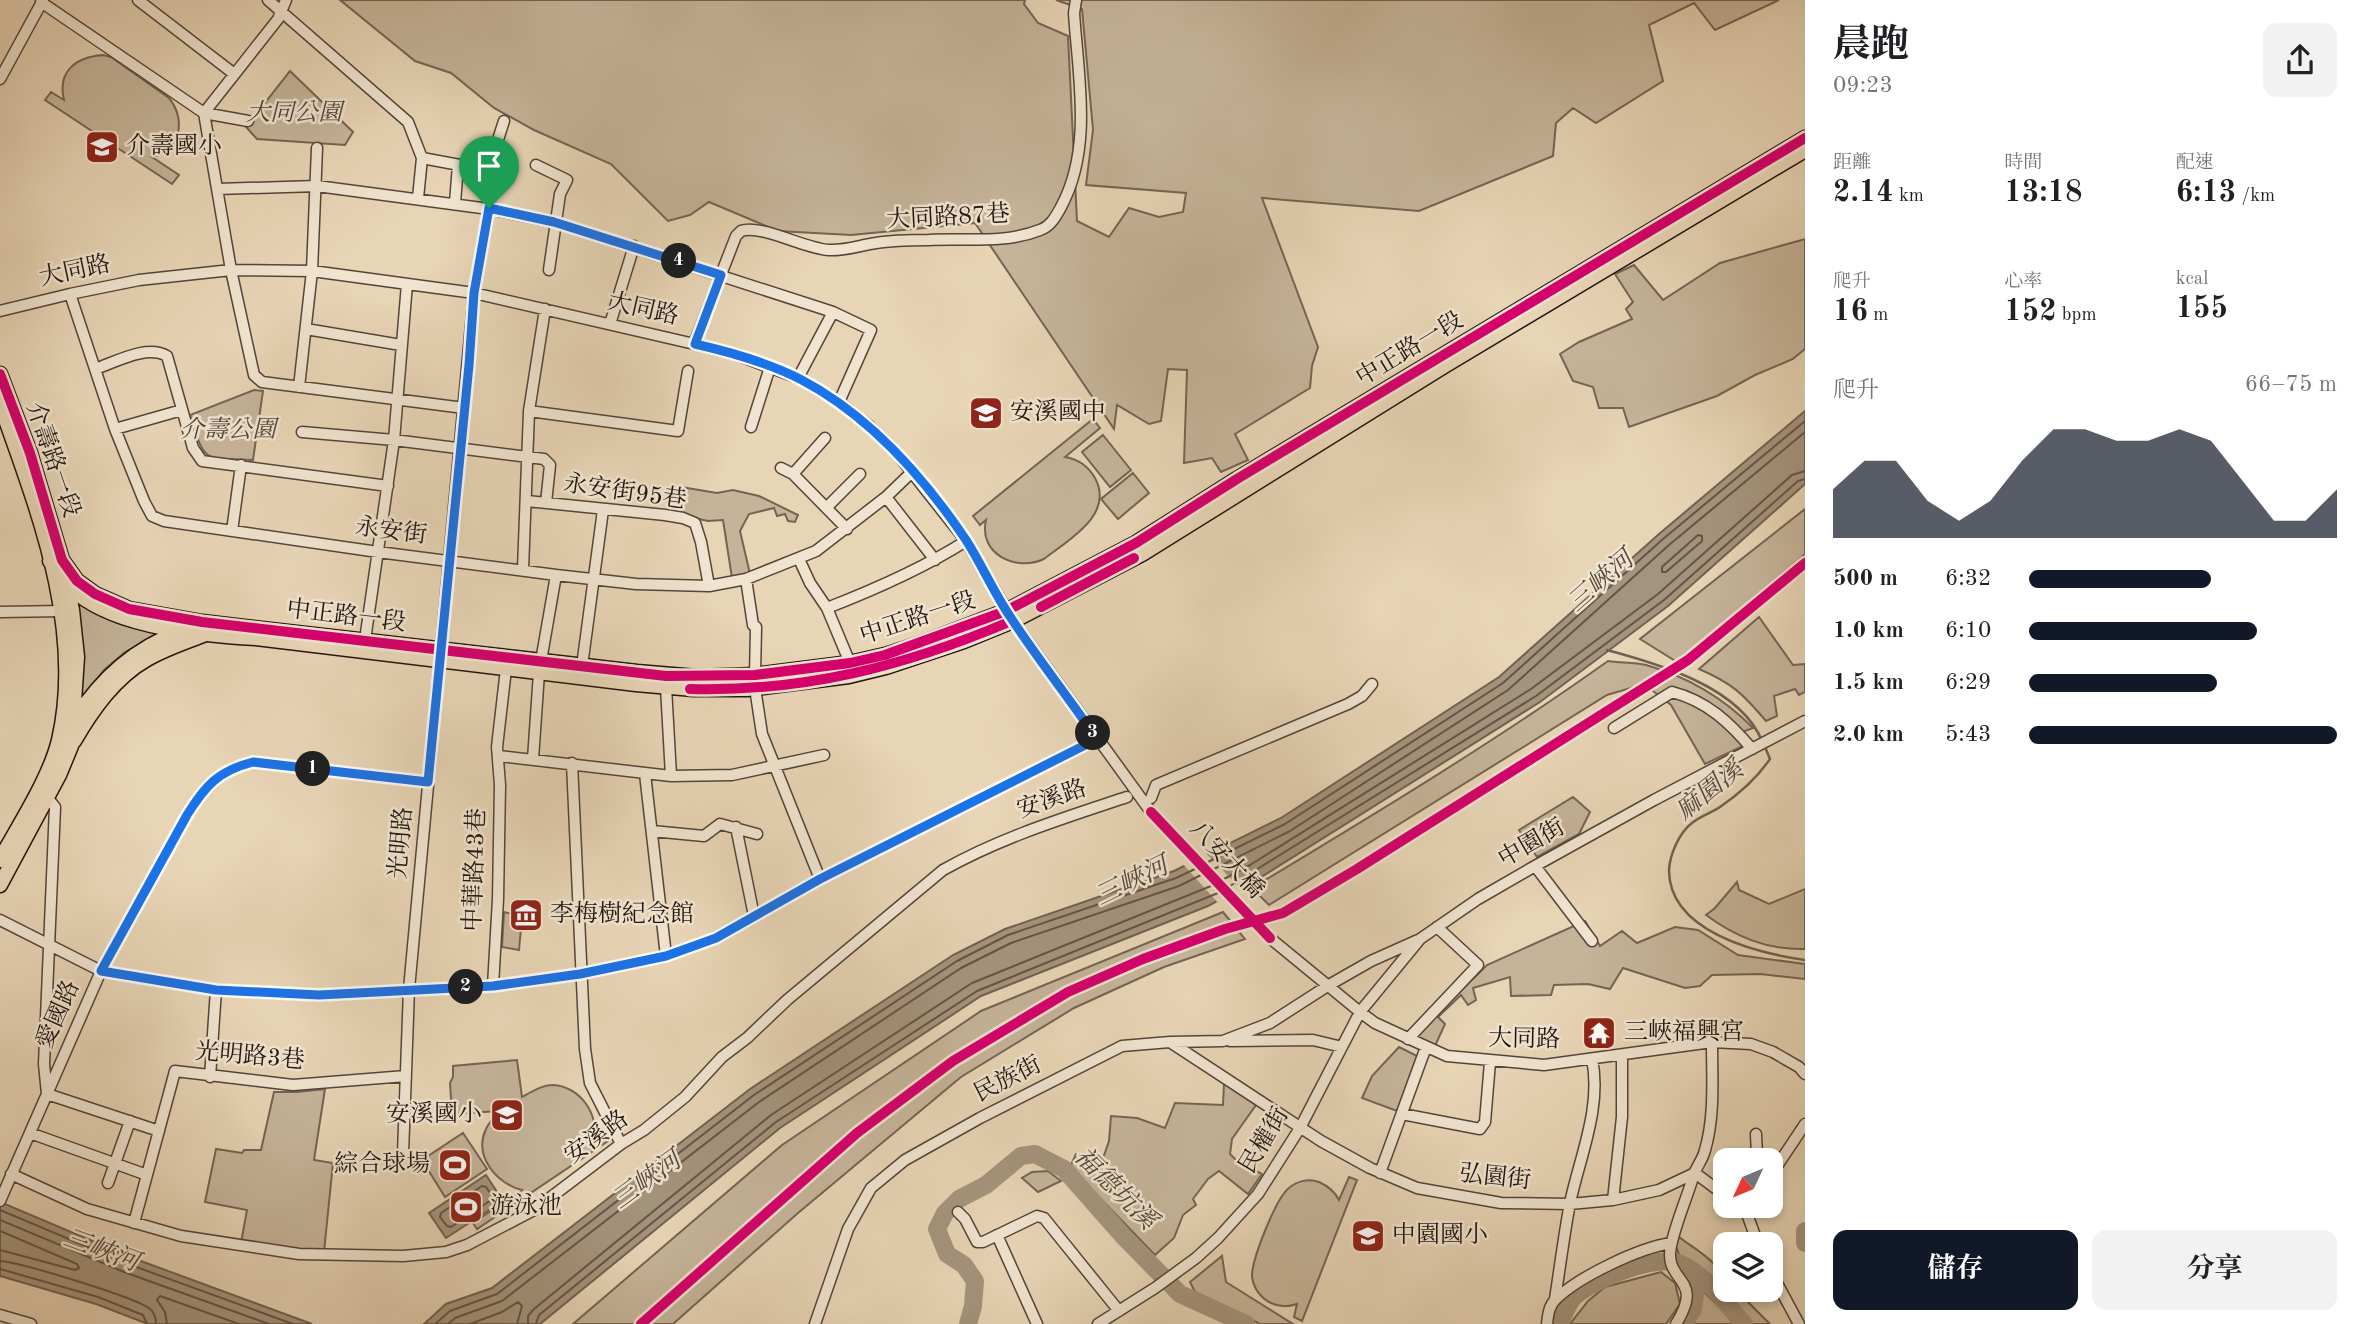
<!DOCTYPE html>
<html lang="zh-TW">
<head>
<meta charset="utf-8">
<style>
  :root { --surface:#fff; --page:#f2f2f2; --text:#202124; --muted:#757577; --accent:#111827 }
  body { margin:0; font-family:"Old Standard TT","Noto Serif TC",serif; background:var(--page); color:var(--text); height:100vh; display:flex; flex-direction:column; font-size:26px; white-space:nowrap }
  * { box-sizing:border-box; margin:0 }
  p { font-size:23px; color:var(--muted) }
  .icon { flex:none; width:38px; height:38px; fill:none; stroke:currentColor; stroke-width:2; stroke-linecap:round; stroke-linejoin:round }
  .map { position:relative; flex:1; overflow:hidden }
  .side { display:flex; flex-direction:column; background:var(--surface); width:560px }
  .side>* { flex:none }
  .needle { width:46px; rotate:226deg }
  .tools { position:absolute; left:1713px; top:1148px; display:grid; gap:14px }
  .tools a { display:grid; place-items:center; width:70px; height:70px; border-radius:14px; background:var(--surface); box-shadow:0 4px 10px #0003; font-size:35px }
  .pin { position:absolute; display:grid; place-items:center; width:60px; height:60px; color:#fff; margin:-72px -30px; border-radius:50% 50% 50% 0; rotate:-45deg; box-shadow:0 0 7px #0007 }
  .pin .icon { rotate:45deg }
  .km { position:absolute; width:35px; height:35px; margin:-18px; border-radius:50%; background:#222; color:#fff; font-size:19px; line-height:35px; text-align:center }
  .round { display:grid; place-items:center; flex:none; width:74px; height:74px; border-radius:14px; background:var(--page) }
  .headline { display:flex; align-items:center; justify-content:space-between; height:119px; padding:0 28px }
  h1 { font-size:38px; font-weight:700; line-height:52px }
  .figures { display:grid; grid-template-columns:repeat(3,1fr); gap:10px; height:119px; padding:7px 28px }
  .figures div { display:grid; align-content:center }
  .figures b { font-size:30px; font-weight:700 }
  .figures small { font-size:19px; font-weight:400 }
  .figures p { font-size:19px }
  .chart { height:196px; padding:14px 28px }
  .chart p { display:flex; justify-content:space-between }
  .chart svg { width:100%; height:126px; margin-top:7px; fill:var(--accent); opacity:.7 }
  .cta { display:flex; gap:14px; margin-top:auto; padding:14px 28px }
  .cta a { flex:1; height:80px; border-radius:14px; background:var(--accent); color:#fff; font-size:28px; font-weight:700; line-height:80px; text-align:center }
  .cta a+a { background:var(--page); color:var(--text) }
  ul { padding:0 28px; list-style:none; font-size:23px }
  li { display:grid; grid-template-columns:112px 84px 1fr; align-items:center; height:52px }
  li i { height:18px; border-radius:9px; background:var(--accent) }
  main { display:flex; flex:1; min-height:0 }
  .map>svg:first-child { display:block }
</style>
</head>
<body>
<main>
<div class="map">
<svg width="1805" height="1324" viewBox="0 0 1805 1324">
  <rect width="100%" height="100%" fill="#e8d5b6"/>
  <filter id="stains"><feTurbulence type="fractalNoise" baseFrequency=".00286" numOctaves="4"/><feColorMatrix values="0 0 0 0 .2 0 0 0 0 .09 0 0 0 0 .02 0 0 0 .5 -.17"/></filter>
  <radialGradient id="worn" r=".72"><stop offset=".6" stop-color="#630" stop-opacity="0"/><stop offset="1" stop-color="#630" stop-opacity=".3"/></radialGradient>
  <!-- green -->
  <path fill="#c6b49a" stroke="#746454" stroke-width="2" d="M340,0H1025L1024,4L1038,23L1068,36L1077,221L1109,237L1129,208L1159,217L1183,212L1186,193L1086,185L1093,130L1082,9L1056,0H1779L1715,30L1694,3L1649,25L1663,81L1596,123L1573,108L1556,123L1553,156L1419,211L1262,198L1318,347L1312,366L1310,388L1235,434L1248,460L1221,472L1212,458L1184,463L1187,370L1168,369L1161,421L1149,424L1117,405L1114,429L975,223L851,235L778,231L709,202L690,215L668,221L611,164L534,130L494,108L451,73L415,61Z
    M103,55L111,57L169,98C187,120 180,151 152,157L179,175L172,184L45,100L51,92L64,100C57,71 76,57 103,55Z
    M290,71L353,132L345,145L257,139L246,127Z
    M1805,239V349L1793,359L1755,375L1717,396L1629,427L1623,408H1599L1593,387L1573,381L1560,354L1579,342L1632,319L1626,309L1633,302L1615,274L1634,265L1663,300L1720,263Z
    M254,390L263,391L253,460C203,458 205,464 190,415Z
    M1093,419L1100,428L1065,457C1078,459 1088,466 1095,478C1115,515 1068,540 1044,559C1016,572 978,554 986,520L980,525L973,516Z
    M1103,435L1131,470L1110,487L1082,452Z
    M1133,473L1149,493L1118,519L1101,499Z
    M675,486L717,493L733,490L759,496L798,515L795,522L788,521L785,514L777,516L774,508L749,514L740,531L750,574L732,578L723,520L708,521L672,513Z
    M1805,509V554L1677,662L1640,639Z
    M75,599C112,623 122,629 167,632L125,652L104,670L80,700Z
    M1759,617L1793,665L1805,664V692L1799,695L1795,689L1774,696L1777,716L1766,721C1743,694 1732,683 1699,669Z
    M1608,661C1620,663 1634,662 1646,665C1686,676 1724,698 1753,728L1736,734L1743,746L1705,764L1671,705L1644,684L1607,695L1269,905L1252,888C1373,815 1493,743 1608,661Z
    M1573,797L1590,812L1579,834L1537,857L1519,830Z
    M1737,882L1739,890L1769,904L1805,889V949C1767,950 1736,937 1706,915L1715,908Z
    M513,905L523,906L519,950L502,947L504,912L512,914Z
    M1223,912L1245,939L1164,967L1074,1008L961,1077L798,1213L673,1324H573L782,1145L981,1011Z
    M1585,921L1600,946L1622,931L1637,943L1675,927L1698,930L1738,955L1805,964V979L1760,974L1712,975L1700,986L1685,988L1623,968L1610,989L1588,984L1554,985L1551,995L1511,996L1510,977L1473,988L1476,1000L1468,1005L1461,995L1438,1017L1445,1024L1435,1046L1414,1037L1487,965Z
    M1399,1047L1417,1056L1397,1111L1362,1098L1372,1076Z
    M517,1060L522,1097C531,1092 542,1085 553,1085C580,1086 601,1116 593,1141L606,1132L611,1139L477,1229L473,1223L522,1190C497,1184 473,1156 486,1129C489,1122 495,1116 500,1111L452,1114L450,1083L453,1077V1066Z
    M1224,1083L1256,1105L1232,1139L1230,1154L1236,1160L1262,1174L1248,1194L1219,1171L1208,1179L1193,1199L1196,1205L1183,1215L1174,1238L1155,1255L1070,1167L1076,1154L1095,1163L1102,1161L1109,1141L1111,1116L1137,1118L1165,1128L1175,1103L1223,1105Z
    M325,1089L314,1160L333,1163L324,1252L241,1243L247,1210L205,1202L216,1149L242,1153L244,1150H261L274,1092H297Z
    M463,1133L487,1169L445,1197L422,1160Z
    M1048,1171L1061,1181L1038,1192L1022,1178L1032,1172Z
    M1349,1177L1357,1180L1302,1321L1294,1317L1297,1304C1288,1307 1279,1307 1271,1303C1261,1298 1254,1289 1252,1277C1251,1261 1276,1198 1289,1188C1297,1181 1309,1178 1319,1182C1328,1186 1335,1192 1339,1200Z
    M1679,1237C1697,1251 1725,1264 1726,1290H1736L1770,1324H1752L1708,1277L1680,1257L1676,1246Z
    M1222,1256L1226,1282L1293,1324H1260L1195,1292L1190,1282Z
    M1661,1272L1675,1283L1680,1304L1666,1324H1570L1588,1301L1605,1287Z
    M1702,1290L1735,1322L1733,1324H1690L1698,1309Z"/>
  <!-- water -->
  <path fill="#a5947d" stroke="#716151" stroke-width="2" d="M1805,411V484L1668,606L1540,702L1258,879L1208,906L981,996L780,1128L540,1324H424L446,1304L492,1288L750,1089L953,955L1005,929L1174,871L1281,818L1499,677L1659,534Z
    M486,1175L503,1201L446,1238L429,1213Z
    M0,1202L130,1257L312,1324H148L96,1304L0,1276Z"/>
  <!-- pier -->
  <path fill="#e8d5b6" d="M1205,852L1243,891L1219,904L1182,863Z"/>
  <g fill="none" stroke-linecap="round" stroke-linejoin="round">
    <!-- shore -->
    <path stroke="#645446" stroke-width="2" d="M1698,535L1702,536V541L1666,572H1662V567Z
      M1208,862L1285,824L1503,683L1663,539L1805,421
      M1214,869L1290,831L1508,690L1669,545L1805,432
      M1224,879L1250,865L1531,689L1658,594L1792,475L1805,471
      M1230,886L1536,696L1664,600L1798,481L1805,479
      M482,1186L486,1187L492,1196L491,1200L451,1227L447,1226L440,1217L441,1213Z
      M0,1210L128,1264L293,1324
      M0,1220L124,1272L269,1324
      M0,1231L77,1264L79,1268L75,1270L0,1250
      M0,1261C19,1262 138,1298 150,1309C155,1313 156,1318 156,1324
      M0,1269L98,1297L143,1315L147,1324
      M167,1324L165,1312L157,1300L160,1296L239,1324
      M435,1324L450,1311L497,1294L754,1095L957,961L1008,935L1176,878L1195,869
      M448,1324L455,1318L502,1301L759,1102L961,968L1011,943L1179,886L1201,875
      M470,1324L502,1312L518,1302L522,1306L517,1324
      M528,1324V1316L534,1309L771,1115L972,983L1211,886
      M536,1324L539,1315L776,1122L977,991L1218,893"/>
    <!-- stream -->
    <path stroke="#716151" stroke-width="2.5" d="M1607,650C1659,664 1740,687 1762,741
      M1765,747L1770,759C1757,778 1739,794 1720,807C1711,813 1700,816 1692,823C1679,833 1670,854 1669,870C1669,932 1757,953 1805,960"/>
    <!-- river -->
    <path stroke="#a5947d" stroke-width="18" d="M1805,1231V1243
      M968,1324L973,1306L975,1281L964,1265L947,1254L937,1229L945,1213L959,1199L986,1185L1021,1156L1035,1154L1064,1169L1124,1237L1180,1294L1246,1324
      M1559,1324C1564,1315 1568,1303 1575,1296C1595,1279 1656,1253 1681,1264C1707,1276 1726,1304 1744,1324
      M1684,1324L1693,1309L1698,1276"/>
    <!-- minor casing -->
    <g stroke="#544539" stroke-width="13">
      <path id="minor" d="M138,0L233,73
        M268,0L408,122L422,158L418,198
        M286,0L278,19L204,113L231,270L254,375L262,382L464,408
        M41,2L204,113L248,121
        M0,79L43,0
        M422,158L492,171
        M536,165L567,180L560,194L549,270
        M217,189L317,186L489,209L554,222L833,312
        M455,203L458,165
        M70,294L115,429L144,501L152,516L164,521L378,552L556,575L636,584L709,586L746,579L816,551L886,497L913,471
        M0,311L70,294L139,280L231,270L312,271L474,293L703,346L734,354L798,378L839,402L868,425L895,451L966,541L1013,621L1151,812L1270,938L1360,1012L1375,1023L1447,1056L1544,1065L1712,1042L1751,1044L1773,1052L1799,1067L1805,1074
        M610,324L634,246
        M306,329L401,345
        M694,344L736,236L741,231C762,224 805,249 829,250C845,251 861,245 876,243C894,240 912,240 929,240C966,238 1005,244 1040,230C1051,226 1056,216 1061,207C1093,148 1078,76 1074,13L1076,0
        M95,369C116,362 147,344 167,356L193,448L202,461L388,486
        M798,378L833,312L871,330L839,402
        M299,387L312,271L317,148
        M529,411L678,431L688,371
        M751,427L770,367
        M115,429L182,410
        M302,432L394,440L544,459L550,465L546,503
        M781,468L793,474L847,529
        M793,474L825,438
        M886,497L935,560
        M527,501L665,515L683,518L695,523L701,542L709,586
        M827,507L860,474
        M232,531L241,465
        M799,559L810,583L827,608L850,663
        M523,569L529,411L545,309
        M746,579L753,625L756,627L755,675
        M827,608C876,589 922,569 966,541
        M0,612L63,611
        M365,640L394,440L407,284
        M541,661L556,575
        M582,666L603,510
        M666,687L671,776
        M755,688L762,734L820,879
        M1614,728L1672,692C1707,701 1730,723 1752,749
        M499,756L671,776L732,775L824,755
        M533,759L539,673
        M572,763L585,1049L590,1083L621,1144
        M645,774L666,956
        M47,797L55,807L44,1064L47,1094L159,1131
        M1151,798L1156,785L1348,704L1362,696L1372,684
        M736,827L754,916
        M652,831L704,836L720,824L757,834
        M1535,866L1592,941
        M0,920L101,971L216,990L319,995L491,986L580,974L666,956L716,938L820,879L1097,739
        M493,986L498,899L500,785L497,747L506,669
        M1408,1039L1478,965L1437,927
        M1230,1041L1313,1040L1342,1047
        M1172,1042L1223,1041L1270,1023L1329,985L1371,961L1418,940
        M210,1077L216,990
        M1402,1114L1480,1129L1485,1122L1490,1062
        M30,1133L147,1175
        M1756,1134L1757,1156L1761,1160
        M403,1154L409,989L474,293L489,209L494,152L504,121
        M1380,1173L1426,1047
        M1695,1173L1726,1196
        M11,1174L87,1209L181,1236L299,1254L403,1256L446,1252L467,1245L534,1210L621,1144L644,1130L685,1097L722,1057L747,1038L787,1000L943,870C1002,837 1064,818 1127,797
        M1771,1175L1805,1124
        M108,1183L130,1121
        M1613,1200L1622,1117V1055
        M0,1201L101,971L187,815C205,786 218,771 253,762L428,782
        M1739,1206L1746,1211L1758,1244
        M958,1212L965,1219L977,1242H983L1037,1216L1044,1218L1119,1311
        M134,1223L175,1071L293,1085L406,1076
        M997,1235L1037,1324
        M1771,1272L1799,1324
        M1555,1299C1560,1267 1564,1235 1570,1203C1580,1156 1602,1107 1592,1059
        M0,1315L31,1324
        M815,1324L848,1229L871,1188L905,1160L980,1118L1122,1046L1170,1042L1321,1141L1370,1168L1417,1188L1501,1203L1570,1204L1613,1200L1659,1190L1695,1173
        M1098,1324L1155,1288L1196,1258L1218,1238L1258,1194L1300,1128L1360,1012L1420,939L1478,899L1535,866L1654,800L1805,721
        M1547,1324C1548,1315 1549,1305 1556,1299C1580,1276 1639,1248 1671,1243
        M1676,1324C1706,1276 1663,1284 1671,1246C1676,1222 1687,1198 1694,1174C1697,1166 1703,1159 1705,1150C1715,1116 1712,1078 1712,1042"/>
    </g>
    <!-- major casing -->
    <g stroke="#22150f" stroke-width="17">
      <path id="major" d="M0,374L30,453L62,560L72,610L77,657L71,746L59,775L0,885
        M0,403C37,508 85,627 59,740C50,778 19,825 0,860
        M62,560L77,581L95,594L129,609L202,622L637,672L697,677L755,675L850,663L885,655L922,643L1006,611L1136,543L1237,479L1805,138
        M50,561C59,573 67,585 78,594C121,628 203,635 256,638L636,684L693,689H747L849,676L886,667L964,641L1013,621L1142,554L1444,366L1805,150
        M74,720C104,676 133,650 183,630
        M74,741C92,710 115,677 147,659C164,649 185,642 203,635"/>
    </g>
    <!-- minor -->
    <use href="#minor" stroke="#f0e4d0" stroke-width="10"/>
    <!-- major -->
    <use href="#major" stroke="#e8d5b6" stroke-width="14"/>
    <!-- cycleway casing -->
    <g stroke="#f0e4d0" stroke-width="15">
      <path id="cycleway" d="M0,374L30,453L62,560L77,581L95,594L129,609L202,622L666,676L755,675L850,663L885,655L1006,611L1136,543L1237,479L1805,138
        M1041,607L1134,558
        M690,689C805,692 905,666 1009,622
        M1151,812L1270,938
        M641,1324L857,1133L953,1061L1068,992L1143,959L1225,929L1283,913L1357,869L1688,660L1805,563"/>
    </g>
    <!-- cycleway -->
    <use href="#cycleway" stroke="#d6006c" stroke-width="10"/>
  </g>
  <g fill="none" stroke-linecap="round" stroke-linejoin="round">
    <!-- route casing -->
    <g stroke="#fff" stroke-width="14">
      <path id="route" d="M489,208L554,222L721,275L695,344C730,352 767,362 800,379C869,415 923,476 966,540C982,565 994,593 1011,618C1038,659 1069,698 1097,739L820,879L716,938L666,956L580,974L493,986L319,995L216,990L101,971L187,815C205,786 218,771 253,762L428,782L469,365L474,293Z"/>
    </g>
    <!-- route -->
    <use href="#route" stroke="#1a73e8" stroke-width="9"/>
  </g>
  <!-- icons -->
  <defs>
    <g id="school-square" transform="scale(1.75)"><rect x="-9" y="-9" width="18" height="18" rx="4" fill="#8f2418" stroke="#f0e4d0"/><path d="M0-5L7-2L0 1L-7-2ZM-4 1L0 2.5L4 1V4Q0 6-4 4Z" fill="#fff"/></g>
    <g id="museum-square" transform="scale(1.75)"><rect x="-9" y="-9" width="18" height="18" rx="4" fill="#8f2418" stroke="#f0e4d0"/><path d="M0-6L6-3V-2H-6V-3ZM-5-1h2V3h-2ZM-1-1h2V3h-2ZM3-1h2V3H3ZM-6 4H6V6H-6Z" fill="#fff"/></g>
    <g id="temple-square" transform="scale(1.75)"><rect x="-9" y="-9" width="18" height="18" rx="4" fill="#8f2418" stroke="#f0e4d0"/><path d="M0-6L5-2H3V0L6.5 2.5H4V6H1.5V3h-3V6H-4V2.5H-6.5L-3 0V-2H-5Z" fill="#fff"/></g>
    <g id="stadium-square" transform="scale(1.75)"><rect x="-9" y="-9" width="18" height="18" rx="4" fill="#8f2418" stroke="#f0e4d0"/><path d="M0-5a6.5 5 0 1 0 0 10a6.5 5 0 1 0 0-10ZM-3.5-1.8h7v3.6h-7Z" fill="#fff"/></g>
  </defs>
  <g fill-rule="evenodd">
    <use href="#school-square" x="102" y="147"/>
    <use href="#school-square" x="986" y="413"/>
    <use href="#museum-square" x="526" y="915"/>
    <use href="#temple-square" x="1599" y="1033"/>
    <use href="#school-square" x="507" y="1115"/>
    <use href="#stadium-square" x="455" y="1165"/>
    <use href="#stadium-square" x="466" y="1207"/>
    <use href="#school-square" x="1368" y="1236"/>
  </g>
  <g text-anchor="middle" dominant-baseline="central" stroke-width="5" stroke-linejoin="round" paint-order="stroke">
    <!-- park labels -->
    <g font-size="24" font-style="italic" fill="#534539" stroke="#f0e4d0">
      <text x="294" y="114">大同公園</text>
      <text x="228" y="431">介壽公園</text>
    </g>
    <!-- poi labels -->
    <g font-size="24" fill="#22150f" stroke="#f0e4d0" text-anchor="start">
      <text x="126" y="147">介壽國小</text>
      <text x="1010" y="413">安溪國中</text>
      <text x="550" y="915">李梅樹紀念館</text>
      <text x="1624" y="1033">三峽福興宮</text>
      <text x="482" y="1115" text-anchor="end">安溪國小</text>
      <text x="430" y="1165" text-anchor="end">綜合球場</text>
      <text x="490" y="1207">游泳池</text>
      <text x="1392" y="1236">中園國小</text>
    </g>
    <!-- street labels -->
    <g font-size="24" fill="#22150f" stroke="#f0e4d0">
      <text transform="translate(948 218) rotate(-3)">大同路87巷</text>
      <text transform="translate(75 272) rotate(-12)">大同路</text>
      <text transform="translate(643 310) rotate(13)">大同路</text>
      <text transform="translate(1410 350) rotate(-31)">中正路一段</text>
      <text transform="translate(52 460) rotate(71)">介壽路一段</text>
      <text transform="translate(625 493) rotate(8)">永安街95巷</text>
      <text transform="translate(391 532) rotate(7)">永安街</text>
      <text transform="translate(346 617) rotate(7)">中正路一段</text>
      <text transform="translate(918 619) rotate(-18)">中正路一段</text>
      <text transform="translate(1052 800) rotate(-19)">安溪路</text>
      <text transform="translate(402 843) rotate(-85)">光明路</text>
      <text transform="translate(1532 844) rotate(-30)">中園街</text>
      <text transform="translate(1226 860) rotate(47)">八安大橋</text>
      <text transform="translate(476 870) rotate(-88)">中華路43巷</text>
      <text transform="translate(59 1015) rotate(-66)">愛國路</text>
      <text transform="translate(1524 1040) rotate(1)">大同路</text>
      <text transform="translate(250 1057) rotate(5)">光明路3巷</text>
      <text transform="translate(1008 1080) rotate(-27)">民族街</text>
      <text transform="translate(597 1138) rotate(-36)">安溪路</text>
      <text transform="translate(1265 1141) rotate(-59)">民權街</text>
      <text transform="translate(1495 1178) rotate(6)">弘園街</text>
    </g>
    <!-- water labels -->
    <g font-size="26" font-style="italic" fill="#56483b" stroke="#f0e4d0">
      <text transform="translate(1601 582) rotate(-41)">三峽河</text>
      <text transform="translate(1710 791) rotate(-39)">麻園溪</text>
      <text transform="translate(1132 882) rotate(-26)">三峽河</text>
      <text transform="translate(647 1181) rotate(-36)">三峽河</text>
      <text transform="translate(1115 1189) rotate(45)">福德坑溪</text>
      <text transform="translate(101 1251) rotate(20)">三峽河</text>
    </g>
  </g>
  <rect width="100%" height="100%" filter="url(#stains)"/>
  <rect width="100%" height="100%" fill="url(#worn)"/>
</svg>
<div class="tools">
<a><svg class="needle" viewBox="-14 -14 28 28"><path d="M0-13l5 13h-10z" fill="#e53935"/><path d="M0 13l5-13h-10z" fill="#757577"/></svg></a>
<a><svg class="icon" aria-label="layers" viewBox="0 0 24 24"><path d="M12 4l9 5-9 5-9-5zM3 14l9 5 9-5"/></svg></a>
</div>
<div class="pin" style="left:489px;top:208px;background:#1e9e55"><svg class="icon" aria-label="arrive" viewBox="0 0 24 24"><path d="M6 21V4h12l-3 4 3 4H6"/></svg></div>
<b class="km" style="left:313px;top:769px">1</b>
<b class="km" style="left:466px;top:987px">2</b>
<b class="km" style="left:1093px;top:733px">3</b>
<b class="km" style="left:679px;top:261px">4</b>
</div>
<section class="side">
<div class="headline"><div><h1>晨跑</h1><p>09:23</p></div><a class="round"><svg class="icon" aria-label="share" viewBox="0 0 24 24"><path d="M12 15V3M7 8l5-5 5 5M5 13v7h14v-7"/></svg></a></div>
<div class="figures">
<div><p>距離</p><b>2.14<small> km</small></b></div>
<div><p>時間</p><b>13:18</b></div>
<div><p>配速</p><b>6:13<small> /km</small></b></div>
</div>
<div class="figures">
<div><p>爬升</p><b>16<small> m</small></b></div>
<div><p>心率</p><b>152<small> bpm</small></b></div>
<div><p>kcal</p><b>155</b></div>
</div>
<div class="chart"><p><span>爬升</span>66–75 m</p>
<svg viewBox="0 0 160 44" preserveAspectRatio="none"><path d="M0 44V27L10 17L20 17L30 31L40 38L50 31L60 17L70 6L80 6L90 10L100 10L110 6L120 10L130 24L140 38L150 38L160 27V44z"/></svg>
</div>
<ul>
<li><b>500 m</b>6:32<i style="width:59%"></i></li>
<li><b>1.0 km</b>6:10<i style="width:74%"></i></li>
<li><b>1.5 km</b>6:29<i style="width:61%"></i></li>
<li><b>2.0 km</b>5:43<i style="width:100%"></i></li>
</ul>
<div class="cta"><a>儲存</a><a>分享</a></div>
</section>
</main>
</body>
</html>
